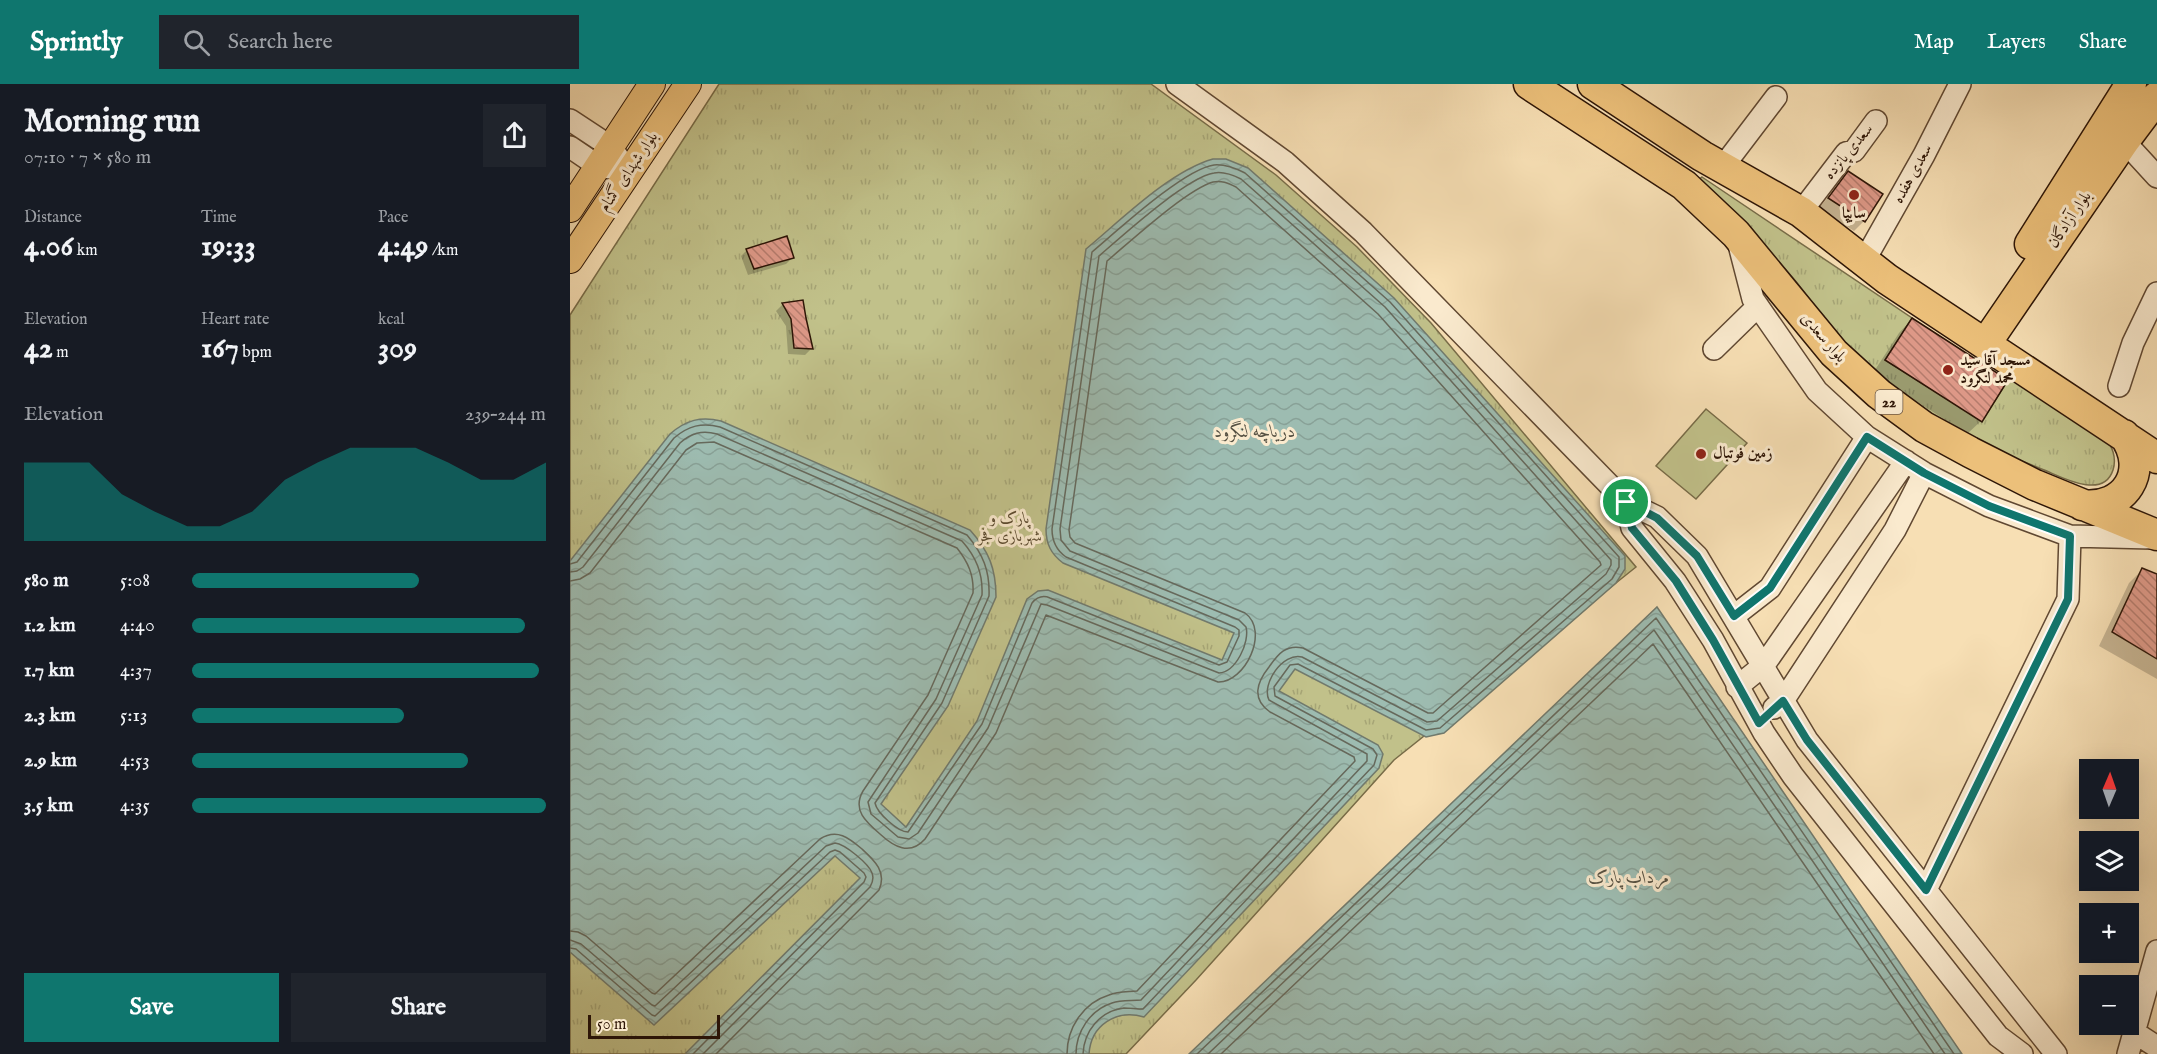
<!DOCTYPE html>
<html lang="en">
<head>
<meta charset="utf-8">
<style>
  :root { --surface:#171b24; --page:#20242c; --text:#f1f3f6; --muted:#9ea1a6; --accent:#0f766e }
  body { margin:0; font-family:"IM FELL English",Amiri,serif; background:var(--page); color:var(--text); height:100vh; display:flex; flex-direction:column; font-size:22px; white-space:nowrap }
  * { box-sizing:border-box; margin:0 }
  p { font-size:20px; color:var(--muted) }
  .icon { flex:none; width:33px; height:33px; fill:none; stroke:currentColor; stroke-width:2; stroke-linecap:round; stroke-linejoin:round }
  .map { position:relative; flex:1; overflow:hidden }
  .side { display:flex; flex-direction:column; background:var(--surface); width:570px }
  .side>* { flex:none }
  .needle { width:39px; rotate:2deg }
  .buttons { position:absolute; left:1509px; top:675px; display:grid; gap:12px }
  .buttons a { display:grid; place-items:center; width:60px; height:60px; border-radius:0px; background:var(--surface); box-shadow:0 6px 24px #0002; font-size:30px }
  .scale { position:absolute; left:18px; bottom:15px; width:132px; box-sizing:border-box; padding-left:6px; border:3px solid #2e1607; border-top:0; font-size:16px; line-height:21px; white-space:nowrap; color:#2e1607; -webkit-text-stroke:4px #faeace; paint-order:stroke }
  .pin { position:absolute; display:grid; place-items:center; width:51px; height:51px; color:#fff; margin:-26px; border:3px solid #fff; border-radius:50%; box-shadow:0 2px 6px #0007 }
  .round { display:grid; place-items:center; flex:none; width:63px; height:63px; border-radius:0px; background:var(--page) }
  .summary { display:flex; align-items:center; justify-content:space-between; height:102px; padding:0 24px }
  h1 { font-size:33px; font-weight:700; line-height:45px }
  .metrics { display:grid; grid-template-columns:repeat(3,1fr); gap:9px; height:102px; padding:6px 24px }
  .metrics div { display:grid; align-content:center }
  .metrics b { font-size:30px; font-weight:700 }
  .metrics small { font-size:16px; font-weight:400 }
  .metrics p { font-size:16px }
  .chart { height:168px; padding:12px 24px }
  .chart p { display:flex; justify-content:space-between }
  .chart svg { width:100%; height:108px; margin-top:6px; fill:var(--accent); opacity:.7 }
  .action { display:flex; gap:12px; margin-top:auto; padding:12px 24px }
  .action a { flex:1; height:69px; border-radius:0px; background:var(--accent); color:#fff; font-size:24px; font-weight:700; line-height:69px; text-align:center }
  .action a+a { background:var(--page); color:var(--text) }
  ul { padding:0 24px; list-style:none; font-size:20px }
  li { display:grid; grid-template-columns:96px 72px 1fr; align-items:center; height:45px }
  li i { height:15px; border-radius:8px; background:var(--accent) }
  header { display:flex; align-items:center; gap:36px; box-sizing:border-box; height:84px; padding:0 30px; background:var(--accent); color:#fff }
  header strong { font-size:28px }
  nav { display:flex; gap:33px; margin-inline-start:auto; font-size:21px }
  .search { width:420px; height:54px; background:var(--page); display:flex; align-items:center; gap:15px; box-sizing:border-box; padding:0 21px; border-radius:0px; color:var(--muted); font-size:22px }
  main { display:flex; flex:1; min-height:0 }
  .map>svg:first-child { display:block }
</style>
</head>
<body>
<header>
<strong>Sprintly</strong>
<div class="search"><svg class="icon" aria-label="search" viewBox="0 0 24 24"><circle cx="10" cy="10" r="6"/><path d="M15 15l6 6"/></svg>Search here</div>
<nav><a>Map</a><a>Layers</a><a>Share</a></nav>
</header>
<main>
<section class="side">
<div class="summary"><div><h1>Morning run</h1><p>07:10 · 7 × 580 m</p></div><a class="round"><svg class="icon" aria-label="share" viewBox="0 0 24 24"><path d="M12 15V3M7 8l5-5 5 5M5 13v7h14v-7"/></svg></a></div>
<div class="metrics">
<div><p>Distance</p><b>4.06<small> km</small></b></div>
<div><p>Time</p><b>19:33</b></div>
<div><p>Pace</p><b>4:49<small> /km</small></b></div>
</div>
<div class="metrics">
<div><p>Elevation</p><b>42<small> m</small></b></div>
<div><p>Heart rate</p><b>167<small> bpm</small></b></div>
<div><p>kcal</p><b>309</b></div>
</div>
<div class="chart"><p><span>Elevation</span>239–244 m</p>
<svg viewBox="0 0 160 44" preserveAspectRatio="none"><path d="M0 44V12L10 12L20 12L30 25L40 32L50 38L60 38L70 32L80 19L90 12L100 6L110 6L120 6L130 12L140 19L150 19L160 12V44z"/></svg>
</div>
<ul>
<li><b>580 m</b>5:08<i style="width:64%"></i></li>
<li><b>1.2 km</b>4:40<i style="width:94%"></i></li>
<li><b>1.7 km</b>4:37<i style="width:98%"></i></li>
<li><b>2.3 km</b>5:13<i style="width:60%"></i></li>
<li><b>2.9 km</b>4:53<i style="width:78%"></i></li>
<li><b>3.5 km</b>4:35<i style="width:100%"></i></li>
</ul>
<div class="action"><a>Save</a><a>Share</a></div>
</section>
<div class="map">
<svg width="1587" height="970" viewBox="0 0 1587 970">
  <defs>
    <pattern id="grass-tufts" width="24" height="20" patternUnits="userSpaceOnUse" patternTransform="scale(1.5)"><rect width="24" height="20" fill="#c1c18a"/><path d="M3 7l-1-3M5 7V3M7 7l1-3M15 17l-1-3M17 17v-4M19 17l1-3" fill="none" stroke="#a6a576"/></pattern>
    <pattern id="water-waves" width="16" height="10" patternUnits="userSpaceOnUse" patternTransform="scale(1.5)"><rect width="16" height="10" fill="#9dbcb1"/><path d="M0 5q4-4 8 0t8 0" fill="none" stroke="#88a197"/></pattern>
    <pattern id="building-back-hatch" width="6" height="6" patternUnits="userSpaceOnUse" patternTransform="scale(1.5)"><rect width="6" height="6" fill="#dd9887"/><path d="M-1 5l2 2M0 0l6 6M5-1l2 2" fill="none" stroke="#b47b6c"/></pattern>
  </defs>
  <rect width="100%" height="100%" fill="#f7dfb4"/>
  <filter id="stains"><feTurbulence type="fractalNoise" baseFrequency=".00333" numOctaves="4"/><feColorMatrix values="0 0 0 0 .2 0 0 0 0 .09 0 0 0 0 .02 0 0 0 .5 -.17"/></filter>
  <radialGradient id="worn" r=".72"><stop offset=".6" stop-color="#630" stop-opacity="0"/><stop offset="1" stop-color="#630" stop-opacity=".3"/></radialGradient>
  <!-- grass -->
  <path fill="url(#grass-tufts)" stroke="#786c48" stroke-width="1.5" d="M149,0H581L706,91L787,163L861,239L1066,483L824,676L626,896L556,970H0V231Z
    M1132,93L1342,234L1315,276L1412,337L1440,293L1535,352C1542,363 1547,373 1543,386C1534,414 1497,396 1479,388C1436,370 1387,354 1348,326C1316,302 1284,271 1259,241C1246,226 1236,209 1223,194C1193,159 1160,128 1127,97Z"/>
  <!-- pitch -->
  <path fill="#c1c18a" stroke="#786c48" stroke-width="1.5" d="M1136,325L1177,359L1126,415L1086,382Z"/>
  <!-- water -->
  <path fill="url(#water-waves)" stroke="#717a6d" stroke-width="1.5" d="M643,75H656L678,84L824,214L1055,472V485L1046,499L874,649L856,653L725,585L709,607L808,661L813,670L809,684L574,933C546,925 521,941 519,970H117L116,969L290,794L265,772L84,941L0,868V477L100,350C116,336 131,332 151,337L400,446C419,467 426,485 426,513L378,622L311,720L336,743L407,637L457,515L468,507L478,506L652,576L664,549L493,479C481,470 476,460 476,445L516,165C551,136 600,87 643,75Z
    M1087,523L1392,970H619Z"/>
  <!-- shadow -->
  <path fill="#0003" d="M1278,89L1294,137L1284,147L1249,124Z
    M177,166L222,174L216,180L178,191L171,172Z
    M231,218L242,264L235,271L218,270L216,242L206,227L212,221Z
    M1342,235L1411,337L1397,350L1303,289L1329,249Z
    M1572,486L1587,492V595L1529,562L1559,499Z"/>
  <g fill="none" stroke-linecap="round" stroke-linejoin="round">
    <!-- shore -->
    <path stroke="#66695c" stroke-width="1.5" d="M0,480L7,478L104,354C118,342 132,338 150,343L397,451C413,470 420,487 419,512L372,619L305,719C307,729 328,748 338,748L412,640L462,519C467,513 473,511 480,514L649,581L657,578L669,552V546L665,543L496,473C486,466 482,457 482,445L522,168C547,147 614,85 644,81C655,80 665,84 675,89L820,218L1049,473V483L1042,495L870,644L856,646L728,580L720,581L704,603L705,612L803,665L807,671L804,681L573,925C567,925 560,924 554,924C530,927 514,947 513,970
      M0,488L7,487L13,483L110,359C121,349 132,346 147,350L392,457C406,473 413,489 412,511L366,615L298,718L301,730L328,753L339,755L348,749L418,644L471,520L477,521L649,589C666,588 680,558 676,543L669,536L500,467L491,456L490,445L529,172C552,152 617,93 644,89C654,87 663,91 671,95L815,223L1041,476V481L1036,490L867,637L857,638L732,573C713,568 691,600 699,616L797,670V677L571,916C561,917 551,916 542,919C520,926 506,948 506,970
      M0,497L10,495L20,489L116,366L127,359L144,358L387,464C398,478 404,491 403,509L358,611L293,707C282,726 296,738 310,750C324,763 340,772 355,755L426,649L476,531L648,598C675,599 700,547 675,529L505,459L500,453L499,446L537,177C561,157 616,106 643,98C651,96 658,99 666,103L808,230L1030,478L1031,481L863,629H858L733,564C716,560 708,570 699,583C687,598 681,615 700,628L784,673L785,677L567,907C558,908 548,907 539,911C513,919 497,944 497,970
      M0,847L8,848L16,852L82,909L85,910L250,755C267,744 279,754 292,765C305,777 317,788 309,806L146,970
      M0,856L11,860L82,921L85,922L256,762L265,759C275,760 299,780 302,789C304,794 303,798 300,803L133,970
      M0,864L6,865L82,931L85,932L260,768L265,766L270,768L294,789L296,793L294,798L123,970
      M627,970L1086,534L1384,970
      M638,970L1084,546L1375,970
      M651,970L1083,560L1364,970"/>
  </g>
  <!-- building -->
  <path fill="url(#building-back-hatch)" stroke="#2e1607" stroke-width="1.5" d="M1278,87L1313,110L1295,138L1258,114Z
    M217,152L224,174L184,185L176,165Z
    M233,216L236,234L243,265L224,264L221,235L212,219Z
    M1342,234L1438,296L1412,338L1315,276Z
    M1572,484L1587,490V575L1542,548Z"/>
  <g fill="none" stroke-linecap="round" stroke-linejoin="round">
    <!-- minor casing -->
    <g stroke="#604832" stroke-width="24">
      <path id="minor" d="M607,0L715,78L793,148L1056,418
        M0,36L41,63L58,88
        M1554,57L1587,93
        M0,63L28,82L45,85
        M1152,84L1206,13
        M1231,128L1276,69L1284,67L1306,37
        M1293,179L1354,71L1390,0
        M1144,265L1188,222
        M1549,302L1563,259L1587,209
        M1297,353L1354,389L1419,422L1500,452L1582,454
        M1164,532L1200,504L1297,353L1247,307L1183,215L1168,157
        M1167,603L1194,581L1336,377
        M1204,624L1213,617L1325,446L1354,389
        M1356,806L1498,515L1500,452
        M1564,948L1587,963
        M1452,970L1428,952L1223,692L1194,649L1143,556L1105,497L1062,444L1056,418L1087,433L1127,472L1237,656L1486,970
        M1558,970L1587,867"/>
    </g>
    <!-- major casing -->
    <g stroke="#2e1607" stroke-width="28">
      <path id="major" d="M0,125L82,0
        M0,176L118,0"/>
    </g>
    <!-- highway casing -->
    <g stroke="#2e1607" stroke-width="33">
      <path id="highway" d="M959,0L1114,101L1166,150L1264,269L1309,310L1354,343L1400,368L1465,401L1587,451
        M1023,0L1132,72L1231,128L1317,195L1587,374
        M1460,160L1561,0
        M1416,259L1554,57L1587,13
        M1512,421C1555,426 1580,387 1554,351"/>
    </g>
    <!-- minor -->
    <use href="#minor" stroke="#faeace" stroke-width="21"/>
    <!-- major -->
    <use href="#major" stroke="#ecc07a" stroke-width="26"/>
    <!-- highway -->
    <use href="#highway" stroke="#ecc07a" stroke-width="30"/>
  </g>
  <g fill="none" stroke-linecap="round" stroke-linejoin="round">
    <!-- route casing -->
    <g stroke="#fff" stroke-width="12">
      <path id="route" d="M1297,353L1354,389L1419,422L1500,452L1498,515L1356,806L1237,656L1213,617L1189,639L1143,556L1106,497L1062,444L1056,418L1087,434L1127,472L1164,532L1200,504Z"/>
    </g>
    <!-- route -->
    <use href="#route" stroke="#0f766e" stroke-width="8"/>
  </g>
  <!-- markers -->
  <g fill="#8f2418" stroke="#faeace" stroke-width="2">
    <circle cx="1284" cy="111" r="6"/>
    <circle cx="1378" cy="286" r="6"/>
    <circle cx="1131" cy="370" r="6"/>
  </g>
  <g text-anchor="middle" dominant-baseline="central" stroke-width="6" stroke-linejoin="round" paint-order="stroke">
    <!-- shield labels -->
    <rect fill="#faeace" stroke="#6b5643" stroke-width="1.5" x="1305.5" y="306" width="27" height="24" rx="4.5"/>
    <g font-size="15" font-weight="bold" fill="#2e1607">
      <text x="1319" y="318">22</text>
    </g>
    <!-- street labels -->
    <g font-size="16" fill="#2e1607" stroke="#faeace">
      <text transform="translate(1279 68) rotate(-50)">سعدی پانزده</text>
      <text transform="translate(59 88) rotate(-56)">بلوار شهدای گمنام</text>
      <text transform="translate(1343 90) rotate(-61)">سعدی هفده</text>
      <text transform="translate(1500 136) rotate(-56)">بلوار آزادگان</text>
      <text transform="translate(1253 254) rotate(49)">بلوار سعدی</text>
    </g>
    <!-- poi labels -->
    <g font-size="16" font-weight="bold" fill="#2e1607" stroke="#faeace" text-anchor="start">
      <text x="1284" y="130" text-anchor="middle">سایپا</text>
      <text x="1390" y="277">مسجد آقا سید<tspan x="1390" dy="18">محمد لنگرود</tspan></text>
      <text x="1143" y="370">زمین فوتبال</text>
    </g>
    <!-- park labels -->
    <g font-size="16" font-style="italic" fill="#5a492e" stroke="#faeace">
      <text x="440" y="435">پارک و<tspan x="440" dy="18">شهربازی فجر</tspan></text>
    </g>
    <!-- water labels -->
    <g font-size="18" font-style="italic" fill="#555042" stroke="#faeace">
      <text x="685" y="348">دریاچه لنگرود</text>
      <text x="1059" y="794">مرداب پارک</text>
    </g>
  </g>
  <rect width="100%" height="100%" filter="url(#stains)"/>
  <rect width="100%" height="100%" fill="url(#worn)"/>
</svg>
<div class="buttons">
<a><svg class="needle" viewBox="-14 -14 28 28"><path d="M0-13l5 13h-10z" fill="#e53935"/><path d="M0 13l5-13h-10z" fill="#9ea1a6"/></svg></a>
<a><svg class="icon" aria-label="layers" viewBox="0 0 24 24"><path d="M12 4l9 5-9 5-9-5zM3 14l9 5 9-5"/></svg></a>
<a>+</a>
<a>−</a>
</div>
<div class="scale">50 m</div>
<div class="pin" style="left:1056px;top:418px;background:#1e9e55"><svg class="icon" aria-label="arrive" viewBox="0 0 24 24"><path d="M6 21V4h12l-3 4 3 4H6"/></svg></div>
</div>
</main>
</body>
</html>
